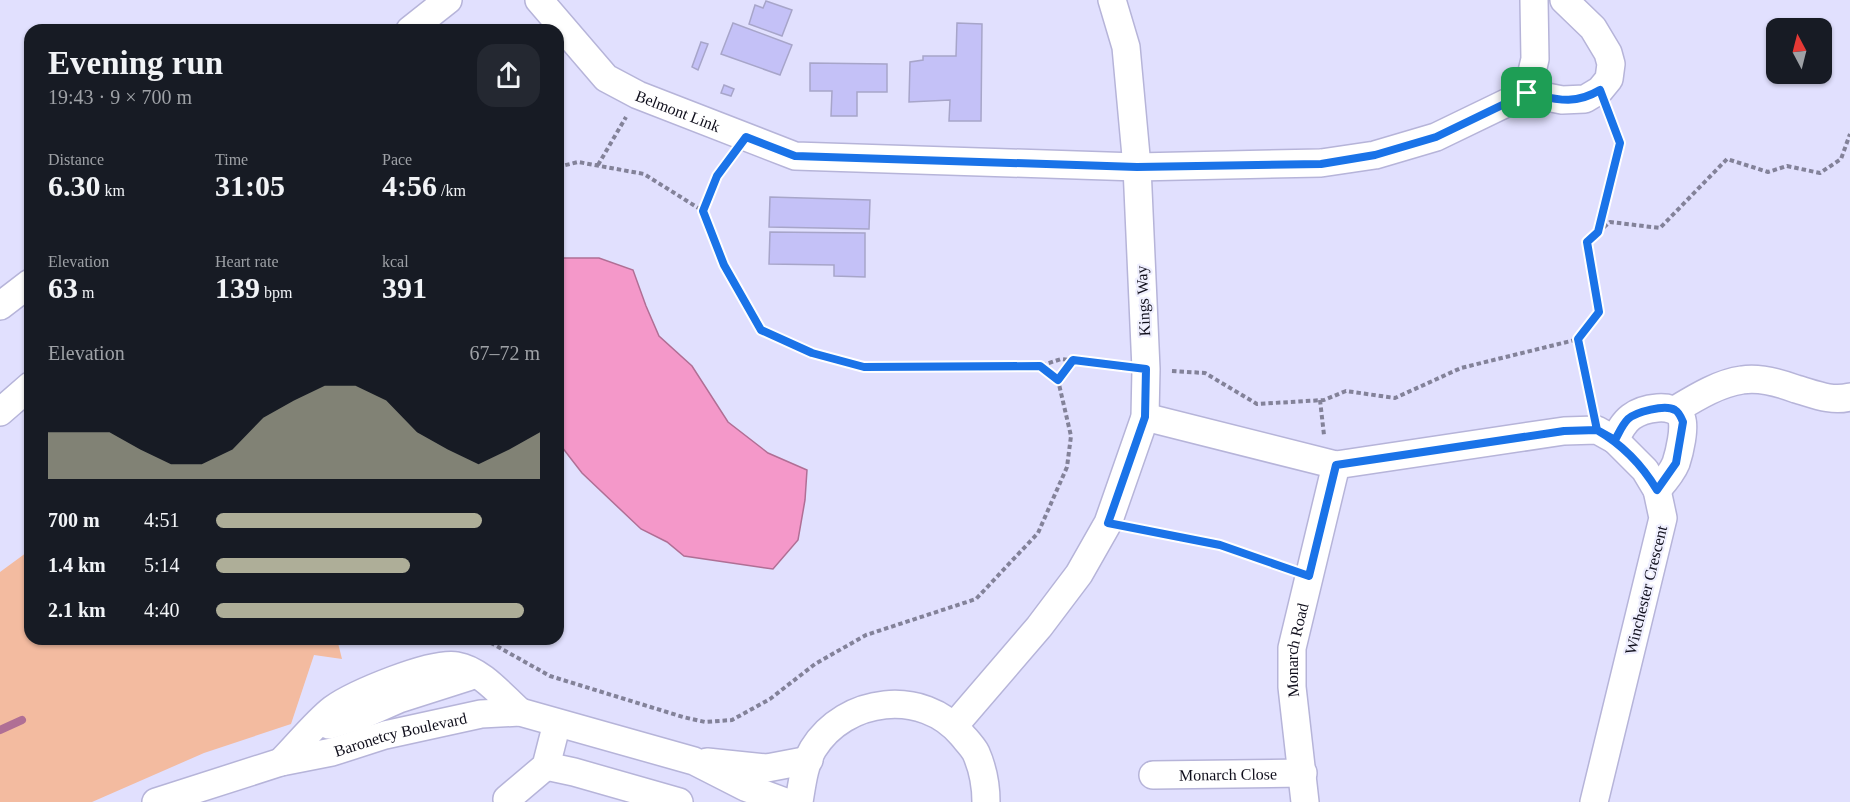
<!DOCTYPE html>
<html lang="en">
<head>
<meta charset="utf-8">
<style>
  :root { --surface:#171b24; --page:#242831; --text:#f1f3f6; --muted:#9ea1a6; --accent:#aeae98 }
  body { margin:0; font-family:"Times New Roman",serif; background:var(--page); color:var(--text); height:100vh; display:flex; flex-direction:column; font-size:22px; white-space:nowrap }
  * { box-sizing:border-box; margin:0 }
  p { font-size:20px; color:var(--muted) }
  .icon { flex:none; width:33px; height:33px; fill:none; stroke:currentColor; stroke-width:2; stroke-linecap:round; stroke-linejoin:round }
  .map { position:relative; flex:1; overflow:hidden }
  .panel { position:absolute; left:24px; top:24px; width:540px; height:621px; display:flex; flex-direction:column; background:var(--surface); border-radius:18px; box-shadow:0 2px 4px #0004 }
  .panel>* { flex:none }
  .needle { width:39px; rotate:353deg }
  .fabs { position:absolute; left:1766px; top:18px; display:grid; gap:12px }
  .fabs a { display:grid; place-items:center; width:66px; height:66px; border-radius:12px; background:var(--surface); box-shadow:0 2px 4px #0004; font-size:30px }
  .pin { position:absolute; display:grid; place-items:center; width:51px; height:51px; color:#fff; margin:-26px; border-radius:12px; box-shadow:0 3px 9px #0006 }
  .round { display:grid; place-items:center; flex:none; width:63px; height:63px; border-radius:18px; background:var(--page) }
  .summary { display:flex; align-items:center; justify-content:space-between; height:102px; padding:0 24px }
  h1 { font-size:33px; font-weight:800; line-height:45px }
  .figures { display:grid; grid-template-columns:repeat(3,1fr); gap:9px; height:102px; padding:6px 24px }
  .figures div { display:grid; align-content:center }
  .figures b { font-size:30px; font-weight:800 }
  .figures small { font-size:16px; font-weight:400 }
  .figures p { font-size:16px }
  .chart { height:168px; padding:12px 24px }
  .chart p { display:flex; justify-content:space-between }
  .chart svg { width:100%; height:108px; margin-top:6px; fill:var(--accent); opacity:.7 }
  ul { padding:0 24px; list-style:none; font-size:20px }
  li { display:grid; grid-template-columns:96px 72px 1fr; align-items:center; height:45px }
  li i { height:15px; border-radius:8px; background:var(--accent) }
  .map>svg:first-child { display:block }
</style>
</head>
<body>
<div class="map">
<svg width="1850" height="802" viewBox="0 0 1850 802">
  <rect width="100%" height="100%" fill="#e1e0fe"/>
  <!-- green -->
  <path fill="#f3bba0" d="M30,550V639H337L342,659L314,655L291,724L204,753L92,802H0V572Z"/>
  <!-- water -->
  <path fill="#f498c9" stroke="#b06f95" stroke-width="1.5" d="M560,258H599L633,270L646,306L659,336L692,366L728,422L768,453L807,470L805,500L798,540L773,569L684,556L667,542L641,529L582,473L558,442V259Z"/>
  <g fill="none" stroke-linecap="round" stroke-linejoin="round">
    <!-- stream -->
    <path stroke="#b06f95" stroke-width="8" d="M0,730L22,720"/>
  </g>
  <!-- building -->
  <path fill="#c4c1f7" stroke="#a7a5c9" stroke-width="1.5" d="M766,1L792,10L782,36L749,24L755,5L763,8Z
    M733,23L792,45L780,75L721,54Z
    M957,23L982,24L981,121H949L950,100L909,102L910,62L923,60V56H956Z
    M701,42L708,44L698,70L692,67Z
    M810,63L887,64V92H857V116H831L832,91H810Z
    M724,85L734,89L731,96L721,93Z
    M770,197L870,200L869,229L769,227Z
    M770,232L865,233V277L834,276V265L769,264Z"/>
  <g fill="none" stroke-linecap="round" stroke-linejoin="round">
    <!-- minor casing -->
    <g stroke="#b6b4d9" stroke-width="30">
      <g id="minor">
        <path id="s1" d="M539,0L606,78L638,95L795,156L1137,167L1321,163L1375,155L1436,137L1527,93L1562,100L1585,99L1600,90L1609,79L1611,64L1608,53L1593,28L1564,0"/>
        <path d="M410,30L448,0"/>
        <path d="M1527,93L1535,59L1534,0"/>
        <path d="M0,306L30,283"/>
        <path d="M1675,410C1695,398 1719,383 1742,380C1759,377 1780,383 1796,389C1814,394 1831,402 1850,397"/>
        <path d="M0,412L30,386"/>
        <path d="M1145,417L1336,465L1564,431L1597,430L1615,440L1645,470L1657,490L1663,518L1594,802"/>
        <path d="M1615,440C1619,432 1623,423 1631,417C1643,408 1673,402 1681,417C1686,426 1679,454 1676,463C1672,473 1664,482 1657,490"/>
        <path d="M329,725L365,714L399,699L468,677"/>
        <path d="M954,726L1039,627L1079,574L1108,523L1145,417L1146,369L1137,167L1126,47L1112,0"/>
        <path d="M281,762C297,746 316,722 333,709C354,694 432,661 457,666C481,670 502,696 520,712"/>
        <path d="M707,762L767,768L809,760"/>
        <path d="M546,766L574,772L679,802"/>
        <path id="s2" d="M1153,775L1303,773"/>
        <path d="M507,799L546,766L557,723"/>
        <path id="s3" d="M156,802L281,762L332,752L385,735L481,714L520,712L694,761L745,787L785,802"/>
        <path d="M799,802C802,784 804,765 813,749C845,697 923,688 962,735C967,741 973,747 976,753C983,769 986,785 986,802"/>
        <path id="s4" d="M1305,802L1292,687V648L1336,465"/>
      </g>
    </g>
    <!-- path -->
    <path stroke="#838299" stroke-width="4" stroke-dasharray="4.5 3" stroke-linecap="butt" d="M598,165L626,117
      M558,167L578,162L644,174L703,211L724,265L761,330L812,353L865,367L1040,366L1061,359L1120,366
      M703,211L717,176L729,159
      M1598,230L1620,143L1610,116
      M1579,339L1591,403
      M1041,366L1058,380
      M1172,371L1205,373L1257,404L1324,400L1346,391L1395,398L1461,368L1579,339L1599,312L1587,242L1610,222L1660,228L1727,159L1768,172L1787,166L1820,173L1841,159L1850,134
      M1320,400L1324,435
      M1134,528L1220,545L1283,567
      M484,639L550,676L683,717L705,722L732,720L770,699L815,664L866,635L976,599L1038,533L1067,467L1071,436L1058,380L1072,360"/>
    <!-- minor -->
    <use href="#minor" stroke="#fff" stroke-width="27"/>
  </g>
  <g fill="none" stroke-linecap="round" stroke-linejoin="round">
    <!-- route casing -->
    <g stroke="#fff" stroke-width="12">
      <path id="route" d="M1527,93L1436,137L1375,155L1321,164L1137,167L795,156L746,137L717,176L703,211L724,265L761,330L812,353L864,367L1040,366L1058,380L1073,360L1146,369L1145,417L1108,523L1220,545L1309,576L1336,465L1564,431L1597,430L1615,440C1619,433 1622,425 1628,419C1636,412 1665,404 1675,410C1679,412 1681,417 1683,422L1676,463L1657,490C1642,465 1623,445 1597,430L1578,339L1599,312L1587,242L1598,232L1620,143L1600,90C1573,106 1556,99 1527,93"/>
    </g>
    <!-- route -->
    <use href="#route" stroke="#1a73e8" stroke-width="8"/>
  </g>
  <g text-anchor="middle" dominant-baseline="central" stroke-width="4.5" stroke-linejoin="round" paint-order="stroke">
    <!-- street labels -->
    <g font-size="16" fill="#100f1c" stroke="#efeffe">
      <text stroke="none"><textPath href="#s1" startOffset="182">Belmont Link</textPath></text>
      <text transform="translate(1143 301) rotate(-93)">Kings Way</text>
      <text transform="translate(1646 590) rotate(-76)">Winchester Crescent</text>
      <text stroke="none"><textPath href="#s4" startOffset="153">Monarch Road</textPath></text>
      <text stroke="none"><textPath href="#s3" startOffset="254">Baronetcy Boulevard</textPath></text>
      <text stroke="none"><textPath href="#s2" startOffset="75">Monarch Close</textPath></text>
    </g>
  </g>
</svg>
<div class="fabs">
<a><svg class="needle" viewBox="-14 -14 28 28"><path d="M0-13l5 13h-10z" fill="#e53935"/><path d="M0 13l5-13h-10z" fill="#9ea1a6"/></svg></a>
</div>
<div class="pin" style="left:1527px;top:93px;background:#1e9e55"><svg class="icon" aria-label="arrive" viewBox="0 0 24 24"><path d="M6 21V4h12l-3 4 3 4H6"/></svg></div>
<section class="panel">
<div class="summary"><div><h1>Evening run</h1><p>19:43 · 9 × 700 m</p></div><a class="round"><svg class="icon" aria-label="share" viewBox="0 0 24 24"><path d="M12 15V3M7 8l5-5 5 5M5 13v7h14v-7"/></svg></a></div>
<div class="figures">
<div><p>Distance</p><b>6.30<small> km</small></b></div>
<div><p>Time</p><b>31:05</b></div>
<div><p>Pace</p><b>4:56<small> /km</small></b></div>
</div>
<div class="figures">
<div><p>Elevation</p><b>63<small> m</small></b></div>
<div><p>Heart rate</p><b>139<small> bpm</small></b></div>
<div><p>kcal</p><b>391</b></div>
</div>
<div class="chart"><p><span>Elevation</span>67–72 m</p>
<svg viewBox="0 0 160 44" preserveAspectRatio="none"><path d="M0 44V25L10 25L20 25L30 32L40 38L50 38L60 32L70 19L80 12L90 6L100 6L110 12L120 25L130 32L140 38L150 32L160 25V44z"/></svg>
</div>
<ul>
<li><b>700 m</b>4:51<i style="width:82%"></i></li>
<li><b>1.4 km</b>5:14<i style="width:60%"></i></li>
<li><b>2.1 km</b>4:40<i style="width:95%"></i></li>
</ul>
</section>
</div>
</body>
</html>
